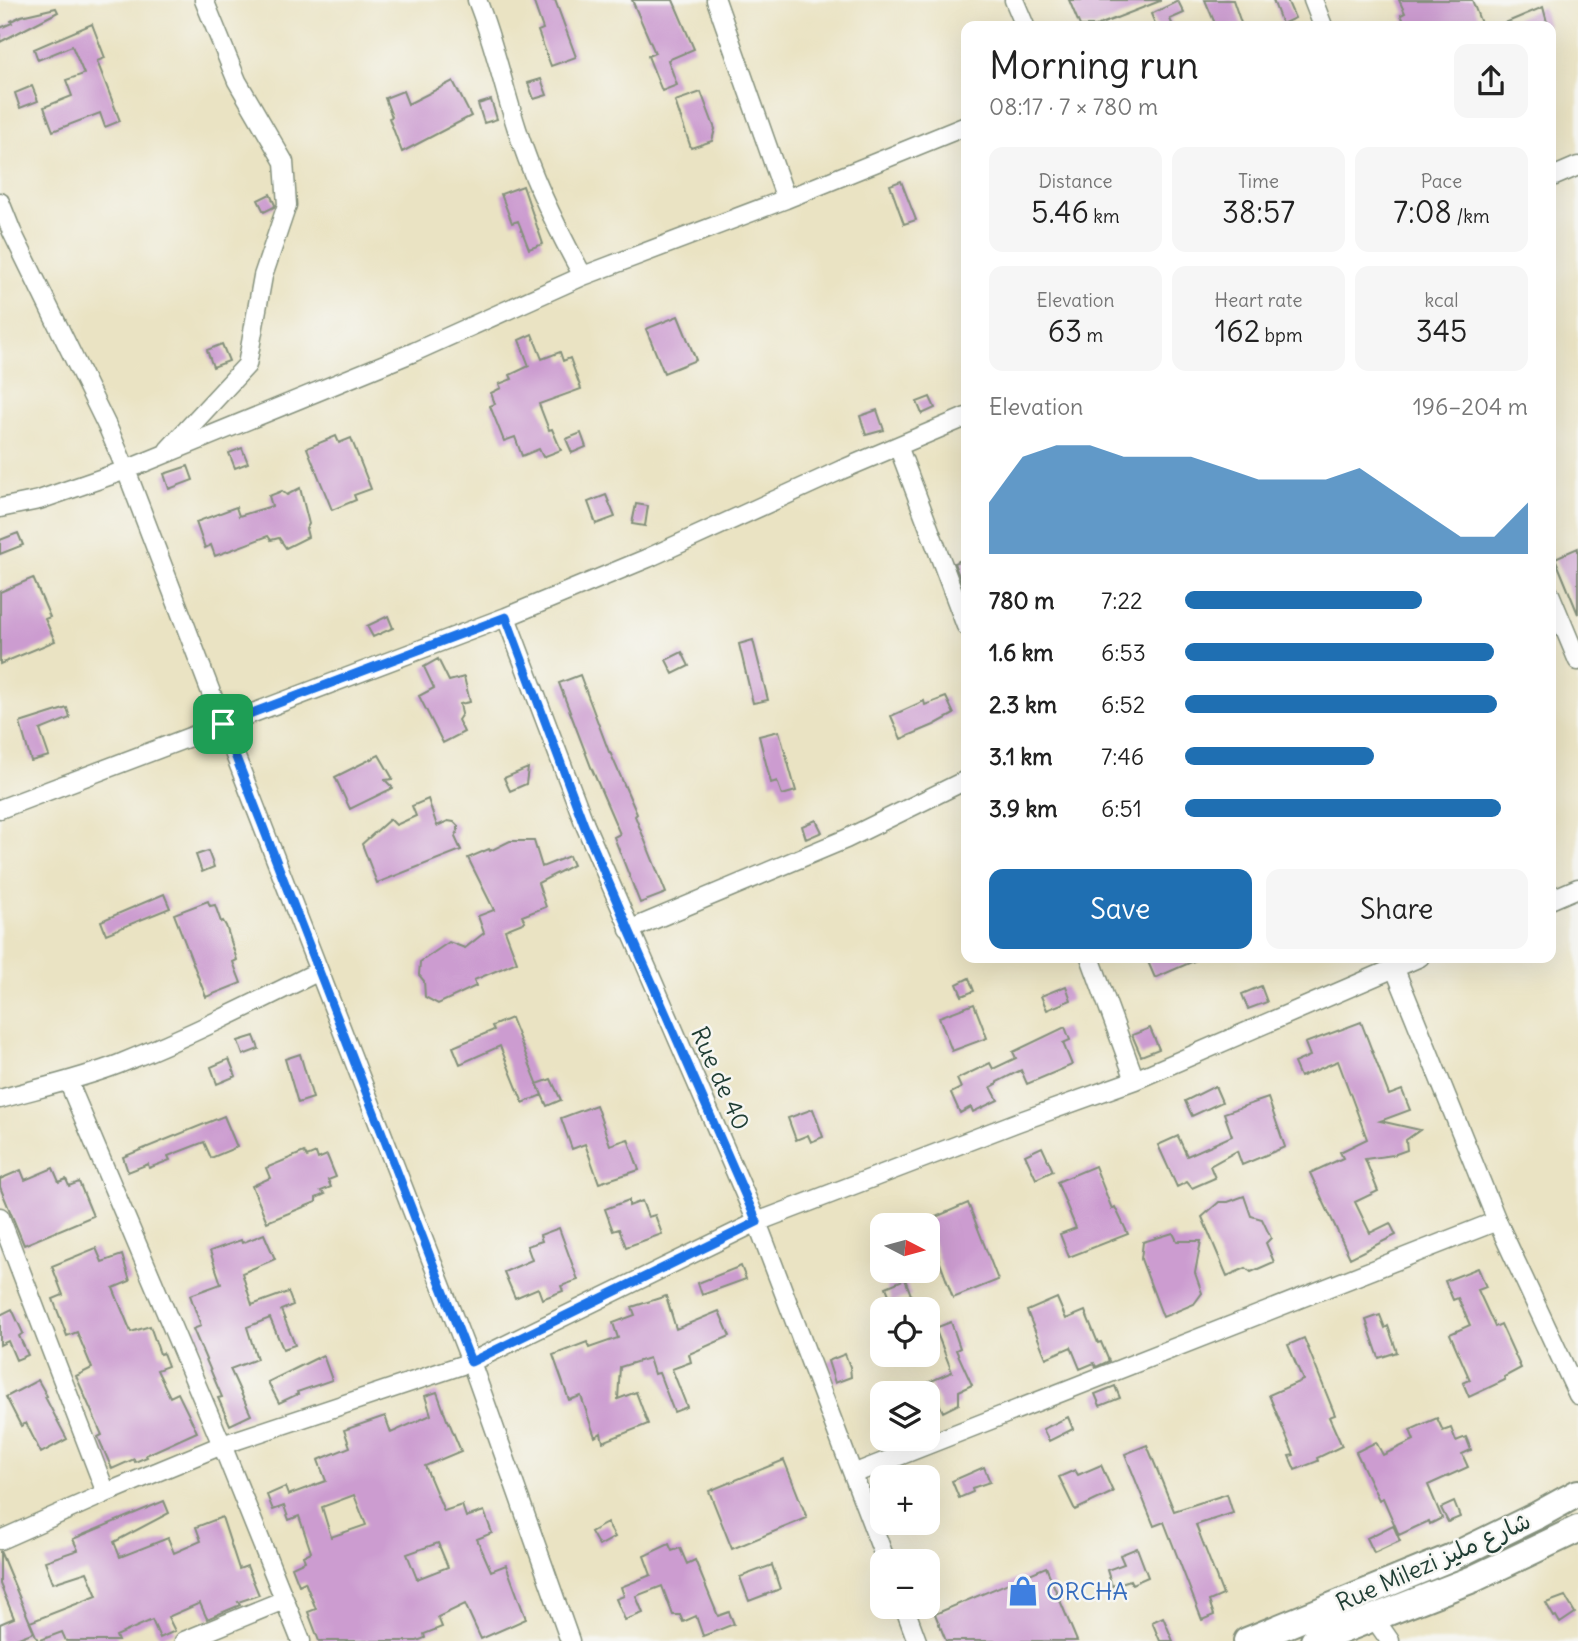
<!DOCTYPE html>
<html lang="en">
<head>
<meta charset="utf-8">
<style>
  :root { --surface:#fff; --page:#f6f6f6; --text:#222; --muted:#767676; --accent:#1f6fb2 }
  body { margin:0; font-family:Delius,"Playpen Sans Arabic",sans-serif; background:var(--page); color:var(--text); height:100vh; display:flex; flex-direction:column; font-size:26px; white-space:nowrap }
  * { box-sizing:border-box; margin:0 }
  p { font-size:23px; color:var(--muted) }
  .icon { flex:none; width:38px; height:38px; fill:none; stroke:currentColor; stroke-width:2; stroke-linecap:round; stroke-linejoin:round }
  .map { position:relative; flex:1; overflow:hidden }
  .details { position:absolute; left:961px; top:21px; width:595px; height:942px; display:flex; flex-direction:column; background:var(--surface); border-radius:14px; box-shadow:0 7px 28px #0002 }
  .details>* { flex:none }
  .needle { width:46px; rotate:96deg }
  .tools { position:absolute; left:870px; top:1213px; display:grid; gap:14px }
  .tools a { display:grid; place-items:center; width:70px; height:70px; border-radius:14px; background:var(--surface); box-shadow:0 7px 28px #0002; font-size:35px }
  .pin { position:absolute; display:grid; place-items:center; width:60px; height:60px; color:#fff; margin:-30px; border-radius:14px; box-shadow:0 4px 10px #0006 }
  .round { display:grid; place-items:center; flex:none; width:74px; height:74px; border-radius:14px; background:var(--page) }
  .headline { display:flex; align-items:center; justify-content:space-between; height:119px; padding:0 28px }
  h1 { font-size:38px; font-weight:600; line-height:52px }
  .stats { display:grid; grid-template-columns:repeat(3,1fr); gap:10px; height:119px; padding:7px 28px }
  .stats div { display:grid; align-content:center; border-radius:14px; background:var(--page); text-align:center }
  .stats b { font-size:30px; font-weight:600 }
  .stats small { font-size:19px; font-weight:400 }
  .stats p { font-size:19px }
  .chart { height:196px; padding:14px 28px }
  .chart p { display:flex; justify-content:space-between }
  .chart svg { width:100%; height:126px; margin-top:7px; fill:var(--accent); opacity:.7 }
  .action { display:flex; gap:14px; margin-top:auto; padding:14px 28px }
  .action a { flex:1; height:80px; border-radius:14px; background:var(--accent); color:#fff; font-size:28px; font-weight:600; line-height:80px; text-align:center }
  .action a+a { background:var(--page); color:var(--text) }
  ul { padding:0 28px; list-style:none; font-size:23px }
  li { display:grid; grid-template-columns:112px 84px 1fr; align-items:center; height:52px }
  li i { height:18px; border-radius:9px; background:var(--accent) }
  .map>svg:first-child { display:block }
</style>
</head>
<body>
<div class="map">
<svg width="1578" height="1641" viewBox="0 0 1578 1641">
  <rect width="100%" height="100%" fill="#f6f6f2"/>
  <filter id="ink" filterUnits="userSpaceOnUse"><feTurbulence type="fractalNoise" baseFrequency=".0143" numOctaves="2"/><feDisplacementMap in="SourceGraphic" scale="14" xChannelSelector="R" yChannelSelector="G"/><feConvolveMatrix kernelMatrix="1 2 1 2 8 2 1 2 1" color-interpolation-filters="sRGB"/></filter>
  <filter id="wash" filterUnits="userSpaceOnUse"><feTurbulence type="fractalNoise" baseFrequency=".00686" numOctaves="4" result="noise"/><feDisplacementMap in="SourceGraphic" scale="28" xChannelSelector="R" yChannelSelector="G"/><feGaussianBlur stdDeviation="1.57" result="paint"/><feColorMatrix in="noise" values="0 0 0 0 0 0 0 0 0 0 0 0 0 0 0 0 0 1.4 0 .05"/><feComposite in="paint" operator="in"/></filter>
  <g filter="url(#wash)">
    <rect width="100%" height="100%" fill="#eae3c3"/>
    <g id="blocks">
      <!-- building -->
      <path fill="#cc9cd0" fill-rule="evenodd" d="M533,0H555L576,57L551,66L538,31L543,29Z
        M632,0H673L694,49L668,60L677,85L662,91L648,56L655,53Z
        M1069,0H1160V1L1096,26H1080Z
        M1205,0H1233L1242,26H1216Z
        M1273,0H1287L1295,18L1282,24Z
        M1399,0H1472L1482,26H1406L1401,15L1405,13Z
        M1178,1L1184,13L1170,19L1173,26H1156L1151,14Z
        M1543,7L1548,26H1498Z
        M56,8L58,12L0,42V28L12,23L11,21L21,16Z
        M92,24L105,58L97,61L120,121L105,127L100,113L53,131L44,107L72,96L66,80L84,74L72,46L38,60L34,49Z
        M541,79L547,95L534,99L528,83Z
        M453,81L471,116L402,152L389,118L392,117L385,98L403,91L408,104Z
        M32,86L38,101L20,108L15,93Z
        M701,92L715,129L712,141L691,148L675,101Z
        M491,100L497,119L484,123L478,104Z
        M901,181L916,220L904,224L890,185Z
        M523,186L543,244L529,249L518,221L512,223L501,194Z
        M270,194L275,205L274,207L264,212L258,200Z
        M678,316L696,360L664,373L646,329Z
        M532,334L542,359L560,352L563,361L570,358L581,389L539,404L549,430L552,429L561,450L543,457L539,449L522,456L515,437L504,441L490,406L495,404L491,393L501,388L499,384L512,379L510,375L529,366L519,340Z
        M222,344L229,361L213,367L207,350Z
        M930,397L935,408L922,414L917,402Z
        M877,410L884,430L866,435L860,416Z
        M581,433L586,447L572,453L566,439Z
        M336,436L339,443L351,438L371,489L354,495L356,500L332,510L307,448Z
        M242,448L248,463L235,468L229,453Z
        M188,466L193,480L169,489L164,474Z
        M300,488L309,524L306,529L308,537L286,548L279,538L271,540L268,536L215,556L211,545L205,548L196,522L236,507L239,516L272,506L269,496L282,491L287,495Z
        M606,495L615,517L596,524L588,502Z
        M636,504L648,506L645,526L632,524Z
        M18,533L23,545L0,554V540Z
        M1578,548V614L1555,558Z
        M966,558V594L954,563Z
        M33,578L50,617L45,619L55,641L0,664V592Z
        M388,616L393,628L373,637L367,626Z
        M753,640L768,700L753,703L739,644Z
        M682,652L689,666L673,674L666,660Z
        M438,659L449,681L464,677L470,702L460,704L462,714L458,720L464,732L443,743L419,696L434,688L424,667Z
        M580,675L609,752H610L637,814L635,816L666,893L640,903L614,837L620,834L591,767L559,683Z
        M946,697L954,714L934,725L901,739L891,716L924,701L925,705Z
        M67,708L70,718L40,730L49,756L31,761L20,723Z
        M779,731L796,791L782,795L777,781L771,783L759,736Z
        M379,755L393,779L385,780L393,788L350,809L335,777Z
        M528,768L526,784L510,791L504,778Z
        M428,799L437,826L448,821L454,822L458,826V831L455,837L461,850L377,883L362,844L390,819L396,825L416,816L412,806Z
        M816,820L822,832L806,839L802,826Z
        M510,841H534L542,867L569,856L573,865L538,883L546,907L522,916L525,922L505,930L517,962L474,980L476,986L438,1004L425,997L424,981L419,975L420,962L449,942L465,948L484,933L478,916L494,910L468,858L489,849L490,851Z
        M208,851L214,867L202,872L196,855Z
        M164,894L170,908L106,934L101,921Z
        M208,901L210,906L215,905L221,922L223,921L226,926L237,960L233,962L241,983L206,997L174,914Z
        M1146,957H1203L1155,978Z
        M969,978L974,991L962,996L957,984Z
        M1066,986L1071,1000L1047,1010L1041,996Z
        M1261,986L1267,1002L1248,1009L1242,994Z
        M974,1004L987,1038L952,1051L939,1017Z
        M511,1018L542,1095L523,1103L500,1046L460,1064L453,1047L494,1030L492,1026Z
        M1361,1022L1389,1095L1402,1090L1410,1110L1380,1121L1420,1130L1406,1140L1407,1150L1393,1155L1365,1159L1378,1191L1355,1202L1370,1233L1390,1223L1396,1235L1350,1258L1310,1173L1343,1158L1340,1152L1367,1139L1338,1061L1300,1077L1294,1063L1310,1056L1305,1043Z
        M1065,1027L1070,1040L1063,1043L1072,1065L1027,1084L1021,1070L997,1082V1084L991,1087L998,1100L973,1112L971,1107L960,1113L951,1093L961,1088L957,1079L990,1063L993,1069L1016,1058L1013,1052Z
        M1150,1028L1159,1049L1141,1056L1132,1035Z
        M254,1036L259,1049L243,1055L238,1041Z
        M300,1054L313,1098L298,1103L285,1059Z
        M229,1059L236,1076L217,1084L211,1067Z
        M551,1079L561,1100L547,1106L537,1084Z
        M1215,1086L1222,1102L1192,1116L1185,1101Z
        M1268,1098L1285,1147L1242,1165L1237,1151L1210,1166L1215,1178L1192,1188L1187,1182L1177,1187L1158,1145L1178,1136L1187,1156L1232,1136L1224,1113Z
        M596,1105L610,1145L628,1139L639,1170L599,1183L585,1144L572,1149L561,1118Z
        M813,1109L823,1137L811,1142L808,1135L796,1140L788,1118Z
        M224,1116L237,1147L211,1158L204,1142L168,1156L170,1160L149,1168L148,1164L128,1172L123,1157Z
        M1042,1147L1053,1171L1036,1179L1025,1155Z
        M304,1152L307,1157L316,1153L318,1159L327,1155L336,1177L328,1180L331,1187L321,1191L325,1194L316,1198V1202L267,1222L252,1186L270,1178L266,1168Z
        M1095,1166L1112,1209L1115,1207L1128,1234L1069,1257L1060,1234L1076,1228L1057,1182Z
        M53,1168L59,1182L66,1179L69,1186L79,1182L93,1216L24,1245L0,1187V1179L21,1170L25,1180Z
        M1244,1196L1251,1216L1262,1219L1271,1238L1266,1243L1274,1262L1251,1272L1246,1268L1227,1276L1202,1217L1219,1202H1228Z
        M629,1200V1206L642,1201L648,1217L655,1215L662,1234L626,1247L619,1229L613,1231L605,1209Z
        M968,1203L998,1280L953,1298L928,1230V1225H926L924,1222Z
        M559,1228L578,1280L561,1286L563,1291L542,1299L538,1288L515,1298L504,1272L532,1260L527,1246L542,1241L540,1235Z
        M1173,1233L1177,1241H1201L1195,1273L1202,1293L1194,1304L1163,1317L1141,1259L1143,1242Z
        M264,1234L275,1259L242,1273L252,1305L288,1292L293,1305L281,1310L295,1345L283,1349L270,1318L247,1327L257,1359L230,1369L251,1415L230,1425L218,1398L222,1397L193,1329L201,1326L190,1295L221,1284L210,1251L241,1240L242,1243Z
        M96,1248L102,1262L122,1255L130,1281L113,1288L131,1332L150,1326L160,1354L163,1353L168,1366L157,1370L170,1397L178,1393L197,1432L146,1455L147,1457L135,1462L134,1459L112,1469L98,1437L102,1435L76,1376L92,1368L77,1332L67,1336L53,1299L63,1295L52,1266Z
        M741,1266L746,1279L702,1295L698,1283Z
        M1478,1268L1486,1287L1478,1290L1495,1327L1501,1324L1521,1368L1504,1377L1505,1380L1469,1397L1463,1383L1470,1380L1450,1334L1470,1325L1458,1298L1453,1300L1445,1281Z
        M905,1279L911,1295L892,1302L886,1287Z
        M666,1296L676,1329L719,1311L730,1336L689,1354L691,1362L672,1369L687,1407L674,1412L659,1373L654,1374L649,1358L620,1367L618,1399L636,1392L648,1424L603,1442L601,1433L595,1437L581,1396L569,1400L553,1355L587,1342L589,1348L618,1338L613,1323L635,1315L632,1307Z
        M1057,1298L1066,1319L1085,1311L1098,1343L1101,1342L1109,1361L1096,1367L1094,1363L1080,1369L1071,1347L1046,1358L1027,1311Z
        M12,1309L23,1333L19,1336L28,1355L16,1360L8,1341L0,1345V1315Z
        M1380,1315L1385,1328L1388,1326L1397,1352L1379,1358L1366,1320Z
        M951,1322L960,1348L956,1350L972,1385L959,1391V1404L943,1412L929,1382L952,1372L935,1328Z
        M1304,1338L1335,1415L1329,1417L1342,1446L1317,1458L1318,1461L1295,1470L1289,1456L1294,1455L1269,1395L1303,1380L1288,1345Z
        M845,1354L850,1367L851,1377L835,1383L828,1361Z
        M323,1355L332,1380L297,1392L298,1394L279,1403L268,1382Z
        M38,1380L47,1396L45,1397L67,1439L41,1453L26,1423L21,1426L6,1397Z
        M1115,1386L1120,1398L1100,1406L1095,1394Z
        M437,1392L447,1420H448L461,1451L425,1466L444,1511L462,1505L466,1517L484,1511L492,1533L477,1539L491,1571L506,1565L526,1619L481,1639L465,1604L438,1617L442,1627L424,1634L425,1638L417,1641H319L308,1612L316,1609L305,1582L299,1585L292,1567L305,1561L303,1556L311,1552L299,1516L289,1520L284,1506L273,1510L267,1495L285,1487L288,1495L326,1481L318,1460L350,1447L344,1430L385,1416L391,1433L431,1415L425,1396ZM354,1495L366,1525L331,1537L322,1507ZM438,1543L448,1567L417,1579L407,1554Z
        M1068,1417L1073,1429L1049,1441L1043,1429Z
        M1437,1418L1443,1431L1451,1428L1456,1441L1466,1437L1471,1450L1462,1454L1468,1467L1428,1485L1442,1518L1430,1524L1429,1521L1399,1535L1383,1498L1379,1500L1356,1452L1376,1442L1383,1455L1414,1440L1410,1430Z
        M1147,1445L1174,1511L1227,1494L1233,1513L1196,1525L1223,1595L1209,1601L1214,1615L1202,1620L1164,1522L1154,1526L1125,1454Z
        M784,1460L807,1518L732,1549L709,1491Z
        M1101,1465L1113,1492L1075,1510L1059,1477L1075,1470L1078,1475Z
        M984,1467L990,1482L972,1488L973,1492L959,1498L952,1481Z
        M164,1501L169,1513L114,1542L120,1557L168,1538L174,1553L201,1541L196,1527L222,1517L239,1569L247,1566L259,1595L238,1602L240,1605L207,1619L200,1603L168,1617L175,1631L160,1638L152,1620L116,1636L118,1641H66L62,1632L38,1641L30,1622L97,1596L87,1572L53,1583L45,1561L78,1550L73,1539Z
        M1454,1502L1460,1517L1448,1522L1441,1508Z
        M607,1523L615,1537L599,1546L591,1532Z
        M1393,1525L1400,1541L1374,1553L1367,1538Z
        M669,1544L672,1551L680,1548L687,1564L695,1560L718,1616L729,1612L734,1624L703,1636L696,1616L683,1622L680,1615H673L662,1586L636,1596L643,1613L625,1620L616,1599L624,1596L621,1587L651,1575L644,1556Z
        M1137,1548L1148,1577L1132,1584L1130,1580L1112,1586L1107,1570L1124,1564L1120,1555Z
        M0,1551L34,1632L11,1641H0V1624L14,1618L0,1584Z
        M772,1565L780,1589L749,1601L740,1577Z
        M1046,1567L1077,1641H946L935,1614Z
        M1565,1596L1575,1613L1560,1623L1556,1616L1554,1617L1546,1603Z
        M1163,1617L1173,1641H1160L1152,1622Z"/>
    </g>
  </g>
  <g filter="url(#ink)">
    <use href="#blocks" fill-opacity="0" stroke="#84907c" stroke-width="2"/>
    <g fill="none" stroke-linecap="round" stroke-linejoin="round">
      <!-- street casing -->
      <g stroke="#84907c" stroke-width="21">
        <path id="street" d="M477,0C494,42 503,86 517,129C533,180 557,229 583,276
          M716,0L786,199
          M1014,0L1025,26
          M1313,0L1323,26
          M1550,178L1578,166
          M0,202L12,232L109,430L126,470L223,724L471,1362L570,1641
          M898,446L966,626
          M168,450L247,365L263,276L287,205L284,162L237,81L204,0
          M0,508L39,500L126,470L414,352L583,276L786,199L966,126
          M1550,594L1578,661
          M506,617L585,825L757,1222L886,1561
          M0,809L506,617L648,558L841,470L966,417
          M1550,900L1578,888
          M629,930L846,839L966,780
          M1090,957L1135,1080
          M1390,957L1497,1221L1578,1395
          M68,1081L222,1445L301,1641
          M0,1099C39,1088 81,1079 119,1064C187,1037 253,1004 319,971
          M0,1217L106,1493L222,1445L471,1362L757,1222L1018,1122L1135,1080L1420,957
          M853,1474L1497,1221
          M0,1540L106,1493
          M904,1606L917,1641
          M1374,1618L1390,1641
          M184,1641L284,1600"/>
      </g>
      <!-- secondary casing -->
      <g stroke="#84907c" stroke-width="30">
        <path id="secondary" d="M1247,1641L1450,1558L1538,1515L1578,1493
          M1314,1641L1473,1579L1578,1529"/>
      </g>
      <!-- street -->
      <use href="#street" stroke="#fff" stroke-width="18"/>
      <!-- secondary -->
      <use href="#secondary" stroke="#fff" stroke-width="26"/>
    </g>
  </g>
  <g fill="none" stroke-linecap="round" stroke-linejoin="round" filter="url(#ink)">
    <!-- route casing -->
    <g stroke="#fff" stroke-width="14">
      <path id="route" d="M506,617L584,825L629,930L757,1222L471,1362L223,724Z"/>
    </g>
    <!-- route -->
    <use href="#route" stroke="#1a73e8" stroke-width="9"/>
  </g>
  <!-- icons -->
  <defs>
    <g id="shop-bare" transform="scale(2.415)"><path d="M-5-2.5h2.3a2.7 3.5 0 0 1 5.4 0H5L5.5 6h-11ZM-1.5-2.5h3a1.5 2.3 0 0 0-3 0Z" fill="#3f7fe0" stroke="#f6f6f2" stroke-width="2.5" paint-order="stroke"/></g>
  </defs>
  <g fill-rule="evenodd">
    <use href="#shop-bare" x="1023" y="1591"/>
  </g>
  <g text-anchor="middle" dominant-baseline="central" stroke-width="5" stroke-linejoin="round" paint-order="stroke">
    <!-- street labels -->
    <g font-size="24" fill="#1f3d34" stroke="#f6f6f2">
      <text transform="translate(721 1078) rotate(66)">Rue de 40</text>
      <text transform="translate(1433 1561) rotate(-24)">Rue Milezi شارع مليز</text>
    </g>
    <!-- shop labels -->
    <g font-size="24" fill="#366cbe" stroke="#f6f6f2" text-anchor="start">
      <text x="1046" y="1591">ORCHA</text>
    </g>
  </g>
</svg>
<div class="tools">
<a><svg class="needle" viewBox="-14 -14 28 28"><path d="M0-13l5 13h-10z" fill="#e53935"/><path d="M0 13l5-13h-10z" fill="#767676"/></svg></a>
<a><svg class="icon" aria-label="locate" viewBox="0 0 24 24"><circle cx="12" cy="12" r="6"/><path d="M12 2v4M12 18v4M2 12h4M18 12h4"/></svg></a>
<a><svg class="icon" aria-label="layers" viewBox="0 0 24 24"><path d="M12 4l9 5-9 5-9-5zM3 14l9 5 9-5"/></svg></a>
<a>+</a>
<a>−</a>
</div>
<div class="pin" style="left:223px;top:724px;background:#1e9e55"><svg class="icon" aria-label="arrive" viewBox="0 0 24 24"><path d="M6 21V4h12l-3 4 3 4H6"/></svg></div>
<section class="details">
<div class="headline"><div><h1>Morning run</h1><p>08:17 · 7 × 780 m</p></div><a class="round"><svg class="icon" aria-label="share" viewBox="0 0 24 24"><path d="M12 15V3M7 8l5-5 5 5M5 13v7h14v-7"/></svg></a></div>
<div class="stats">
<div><p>Distance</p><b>5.46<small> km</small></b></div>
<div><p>Time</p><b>38:57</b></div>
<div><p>Pace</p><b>7:08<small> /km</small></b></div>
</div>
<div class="stats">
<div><p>Elevation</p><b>63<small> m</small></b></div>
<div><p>Heart rate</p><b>162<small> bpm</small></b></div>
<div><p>kcal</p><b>345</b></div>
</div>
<div class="chart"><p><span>Elevation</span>196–204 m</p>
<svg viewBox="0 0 160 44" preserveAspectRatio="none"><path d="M0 44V26L10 10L20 6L30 6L40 10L50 10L60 10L70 14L80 18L90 18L100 18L110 14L120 22L130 30L140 38L150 38L160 26V44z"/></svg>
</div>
<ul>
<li><b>780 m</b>7:22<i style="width:69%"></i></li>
<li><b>1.6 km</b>6:53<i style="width:90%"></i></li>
<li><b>2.3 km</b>6:52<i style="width:91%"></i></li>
<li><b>3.1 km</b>7:46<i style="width:55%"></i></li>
<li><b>3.9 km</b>6:51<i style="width:92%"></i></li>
</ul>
<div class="action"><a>Save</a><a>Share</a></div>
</section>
</div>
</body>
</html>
